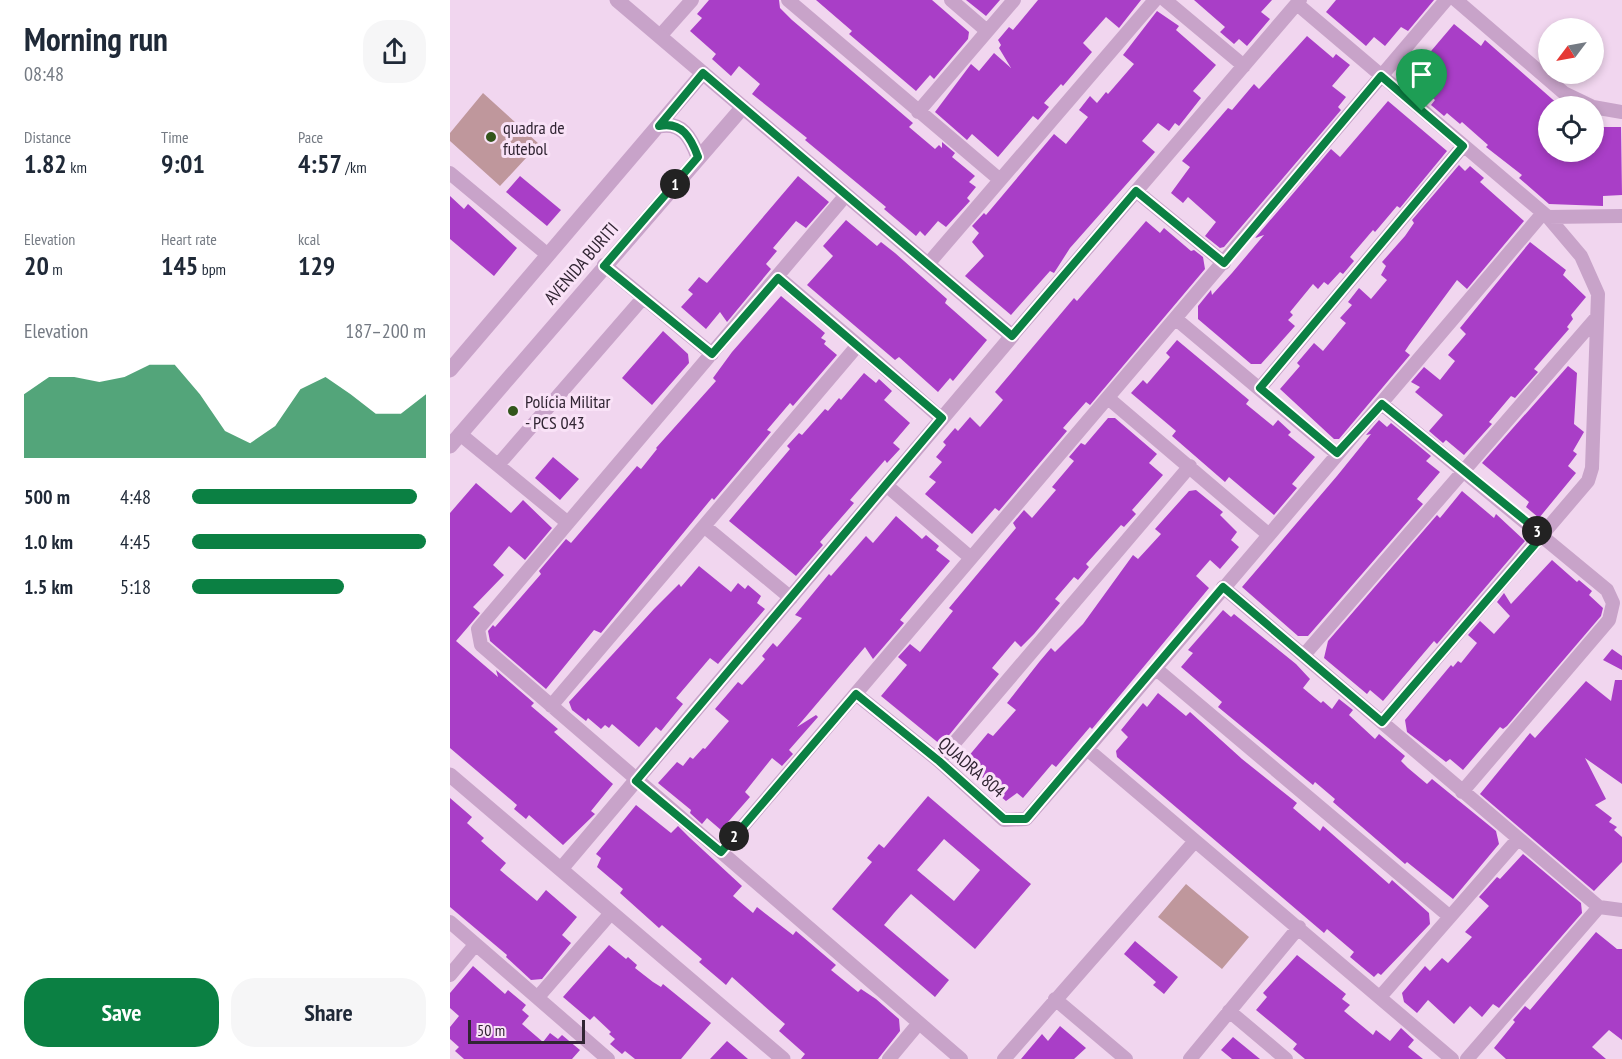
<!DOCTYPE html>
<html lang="en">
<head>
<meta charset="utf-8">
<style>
  :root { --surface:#fff; --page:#f6f6f7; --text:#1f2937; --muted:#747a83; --accent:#0b8043 }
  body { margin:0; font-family:"PT Sans Narrow",sans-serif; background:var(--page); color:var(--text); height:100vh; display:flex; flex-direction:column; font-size:22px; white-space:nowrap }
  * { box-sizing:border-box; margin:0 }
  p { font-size:20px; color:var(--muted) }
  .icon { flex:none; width:33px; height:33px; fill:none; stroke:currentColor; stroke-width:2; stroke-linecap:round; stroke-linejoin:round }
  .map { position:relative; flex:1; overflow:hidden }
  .panel { display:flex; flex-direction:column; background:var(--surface); width:450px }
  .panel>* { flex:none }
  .needle { width:39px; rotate:238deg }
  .tools { position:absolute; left:1088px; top:18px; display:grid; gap:12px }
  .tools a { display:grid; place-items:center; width:66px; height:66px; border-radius:50%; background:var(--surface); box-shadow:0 3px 9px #0003; font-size:30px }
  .scale { position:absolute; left:18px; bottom:15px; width:117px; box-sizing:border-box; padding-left:6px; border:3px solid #312533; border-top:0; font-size:16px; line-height:21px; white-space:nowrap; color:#312533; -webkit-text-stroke:4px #f9e2f7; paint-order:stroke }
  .pin { position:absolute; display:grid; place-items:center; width:51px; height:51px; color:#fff; margin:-62px -26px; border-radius:50% 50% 50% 0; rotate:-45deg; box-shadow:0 0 6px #0007 }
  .pin .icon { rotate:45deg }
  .km { position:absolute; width:30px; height:30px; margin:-15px; border-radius:50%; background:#222; color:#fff; font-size:16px; line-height:30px; text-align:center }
  .round { display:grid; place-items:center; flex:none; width:63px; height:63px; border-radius:24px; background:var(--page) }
  .head { display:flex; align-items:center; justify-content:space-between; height:102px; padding:0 24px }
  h1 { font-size:33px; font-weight:700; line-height:45px }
  .metrics { display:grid; grid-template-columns:repeat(3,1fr); gap:9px; height:102px; padding:6px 24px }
  .metrics div { display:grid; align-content:center }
  .metrics b { font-size:26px; font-weight:700 }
  .metrics small { font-size:16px; font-weight:400 }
  .metrics p { font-size:16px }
  .chart { height:168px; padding:12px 24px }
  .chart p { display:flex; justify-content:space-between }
  .chart svg { width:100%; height:108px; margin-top:6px; fill:var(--accent); opacity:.7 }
  .action { display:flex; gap:12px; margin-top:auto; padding:12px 24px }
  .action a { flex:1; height:69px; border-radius:24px; background:var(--accent); color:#fff; font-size:24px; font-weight:700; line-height:69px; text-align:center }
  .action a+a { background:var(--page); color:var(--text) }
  ul { padding:0 24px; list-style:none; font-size:20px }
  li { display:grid; grid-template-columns:96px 72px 1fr; align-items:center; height:45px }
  li i { height:15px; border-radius:8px; background:var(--accent) }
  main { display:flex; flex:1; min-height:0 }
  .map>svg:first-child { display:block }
</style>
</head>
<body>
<main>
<section class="panel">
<div class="head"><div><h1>Morning run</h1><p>08:48</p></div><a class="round"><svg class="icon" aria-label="share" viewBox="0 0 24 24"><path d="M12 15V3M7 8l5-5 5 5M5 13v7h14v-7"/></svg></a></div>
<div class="metrics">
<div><p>Distance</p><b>1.82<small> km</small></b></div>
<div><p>Time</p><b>9:01</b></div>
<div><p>Pace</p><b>4:57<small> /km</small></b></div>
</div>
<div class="metrics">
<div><p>Elevation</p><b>20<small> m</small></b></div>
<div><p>Heart rate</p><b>145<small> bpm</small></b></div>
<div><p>kcal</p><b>129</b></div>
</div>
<div class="chart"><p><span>Elevation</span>187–200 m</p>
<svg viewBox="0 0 160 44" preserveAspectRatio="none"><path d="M0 44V18L10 11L20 11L30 13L40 11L50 6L60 6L70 18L80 33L90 38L100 31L110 16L120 11L130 18L140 26L150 26L160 18V44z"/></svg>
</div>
<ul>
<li><b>500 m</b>4:48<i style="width:96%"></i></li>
<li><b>1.0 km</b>4:45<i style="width:100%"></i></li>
<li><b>1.5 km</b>5:18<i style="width:65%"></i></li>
</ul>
<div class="action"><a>Save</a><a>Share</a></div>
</section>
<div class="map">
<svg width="1172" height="1059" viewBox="0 0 1172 1059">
  <rect width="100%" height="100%" fill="#f1d6ef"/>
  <!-- green -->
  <path fill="#bf979c" d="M33,93L89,144L50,186L0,141V133Z
    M736,884L799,937L772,969L708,917Z"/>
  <!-- building -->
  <path fill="#a93ec7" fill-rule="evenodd" d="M259,0H329L330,8L342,20L463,123L459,127L485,149L489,145L492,148V142L505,153L502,157L525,176L519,182L526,187L517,198L520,201L496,227L488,221L475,236L470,231L466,236L434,209L436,207L355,140L357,138L302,94L310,84L289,66L281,76L262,59L266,54L240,31L252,18L247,14Z
    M366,0H482L519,32L518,39L484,79L480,75L466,91L399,34L402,31Z
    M516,0H550L536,16Z
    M588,0H691L669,28L656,17L633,43L642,52L613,86L611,84L594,103L599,107L588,120L583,116L548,157L522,134L517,140L485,112L521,64L529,71L544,53L561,68L549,48L551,45L548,40L559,27L563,30Z
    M744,0H822L811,12L820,19L797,46L789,39L784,44L770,32L775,27Z
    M886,0H984L958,31L951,27L935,46L924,37L916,46L876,12Z
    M707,11L729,26L726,30L766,65L743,91L751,98L729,126L725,123L719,131L708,123L692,141L705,152L620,248L604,273L600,271L561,315L515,276L534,256L522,242L529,233L522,226L534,213L536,215L604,134L616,144L638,117L629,110L640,96L647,103L656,92L658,94L684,64L673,55Z
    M1004,24L1031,46L1035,40L1110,106H1098V152H1143V127H1171L1172,195L1153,196V206L1099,204L1069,178L1072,175L1036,147L1038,145L1012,122L1010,124L997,113L994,116L981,105L985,100L959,77Z
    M857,36L883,58L886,54L900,65L882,86L896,97L888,107L891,110L774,247L770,248L755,236L766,222L738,197L733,203L721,193L740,167L732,161L778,108L782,110L804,84L809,89Z
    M938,101L997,151L950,208L947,206L925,232L923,230L900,257L904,261L893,274L890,272L878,285L874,282L868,289L863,284L840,312L843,315L838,320L845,326L811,364H801L748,319V306L761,290L762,295L782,273L814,235L805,238L881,149L890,157Z
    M1009,165L1015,171L1020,166L1034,178L1030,182L1074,221L1017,289L1007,280L959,345L955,351L960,355L889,439H884L830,389L850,366L847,363L864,343L873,351L896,323L890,318L902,305L898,302L909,288L921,299L937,280L931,275L936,266L932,262L955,236L964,223L962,220Z
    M70,176L111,210L97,226L56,192Z
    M348,176L379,202L356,228L346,221L323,248L327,251L316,264L321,269L277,322L270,312L256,329L231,307L243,294L238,290L249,277L257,283Z
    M0,196L14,209L18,204L67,248L44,276L0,239Z
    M396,220L427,246L431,242L445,253L497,299L495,303L537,340L503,381L500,378L488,392L449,357L445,360L357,285L383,256L373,246Z
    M696,221L710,233L714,228L741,251L744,250L753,257L755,269L640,405L636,402L613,428L617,431L549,511L545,508L522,534L475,494L486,482L479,477L492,462L486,457L496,445L493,442L505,428L508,431L520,417L530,427L553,400L545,392L624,298L627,301Z
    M1080,242L1116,270L1113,275L1136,297L1121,315L1123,319L1117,327L1119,329L1084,369L1088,372L1065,398L1061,396L1039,422L1042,424L1014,455L996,440L993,443L979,431L993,415L965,392L970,387L961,382L974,367L990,380L1005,361L998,355L1016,334L1010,328Z
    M331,296L375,333L371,338L376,341L374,344L387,355L343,406L340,403L317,430L321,432L297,461L264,500L262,498L151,633L144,630L96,689L40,641L38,631L43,625L45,627L91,574L89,571L116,539L121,543L187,466L191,469L207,449L206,448L266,381L263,378L282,352Z
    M213,331L238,354L239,363L202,405L172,378Z
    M727,340L799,400L796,404L823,426L828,420L841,432L838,435L865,457L842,484L847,488L824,515L779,477L775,482L722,436L726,431L681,393L693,380L697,384L720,357L716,353Z
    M1118,366L1127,373L1124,424L1134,432L1123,451L1127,454L1118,466L1126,473L1089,518L1076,507L1079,502L1032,463Z
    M414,373L426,383L429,379L442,391L434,400L460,423L443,443L450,449L437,463L435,460L400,500L404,503L370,542L373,545L346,576L279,521L340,449L337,446L349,433L352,435L375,409L378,411L389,398L391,400Z
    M658,418H665L707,454L699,463L713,475L682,510L686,514L674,527L671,525L636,564L639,567L628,580L624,577L605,599L610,603L584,634L571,647L565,641L542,668L549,674L491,745L431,696L457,665L448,657L460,644L470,652L503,611L499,608L566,528L563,523L574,510L582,518L606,490L602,487L624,461L619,457L631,443L635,445Z
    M929,420L937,427L941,423L981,456L976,461L990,472L967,499L973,504L858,636H848L792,587L887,476L921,434L916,435Z
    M103,457L129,479L110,500L85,478Z
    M26,483L61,513L73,500L102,528L75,560L59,546L43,565L54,575L23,607L30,613L6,641L48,677L46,670L84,703L81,706L108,729L104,732L163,784L141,811L145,814L113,845L79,815L76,819L64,809L67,805L0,748V513Z
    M746,490L773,512L770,515L787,532L781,540L789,547L770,569L760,560L746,576L759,588L642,729L640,727L606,767L602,764L573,798L567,793L556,801L512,764L538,733L543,736L566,710L557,703L590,661L601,648L605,652L633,624L683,555L688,559L711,534L705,529L739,491Z
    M1012,491L1044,518L1046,514L1075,541L987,644L984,641L933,701L920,690L917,694L874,658L878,641L987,515L990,518Z
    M446,516L472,539L476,535L489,546L486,550L500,561L450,620L454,623L423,659L415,647L347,727L366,715L368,717L339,750L343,754L332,766L322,758L295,792L300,797L271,830L257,818L252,824L240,813L241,810L208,783L227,762L233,766L240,757L243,759L253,748L255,749L279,721L265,709L288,682L292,685L315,659L312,656L323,643L327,647L352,618L345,615L379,574L381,576L416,536L423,543Z
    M1102,560L1127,582L1129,580L1142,591L1139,595L1153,608L1151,616L1057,726L1053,729L1050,727L1013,770L1000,759L996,762L957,732L955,720L1001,665L1003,667L1008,661L1011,663L1027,643L1018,635L1030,621L1044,634L1060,616L1047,602L1054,593L1061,604Z
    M249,566L281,592L288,583L295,589L298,585L311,596L307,603L315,609L268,664L260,658L226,698L233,704L211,731L206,727L189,747L162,724L159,728L155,725L151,729L138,718L136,721L122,710L119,702L204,609L229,584L231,587Z
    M773,610L781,617L784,614L846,664L860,679L853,688L871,703L873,701L882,709L889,699L903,710L899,715L925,739L929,734L955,756L951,761L958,768L977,784L982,779L1046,831L1049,844L1003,899L957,862L955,864L883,802L885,799L865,782L863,785L768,707L772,702L731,667L743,653L738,650Z
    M1162,649L1172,656V670L1153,660Z
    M1165,680H1172V784L1135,758L1156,799L1145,805L1162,818L1159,822L1167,827L1164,830L1172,837V862L1144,891L1030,794L1080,733L1085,738L1136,681L1161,701Z
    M708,693L736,716L740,712L792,759L847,803L843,808L870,831L873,826L939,884L942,880L979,913L980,924L931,975L928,973L924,977L900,957L904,952L877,929L874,933L667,757L666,751L678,737L671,730L693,703L697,707Z
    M478,796L581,884L525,949L461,894L444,913L434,925L499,980L485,997L382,909L422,862L417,858L429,844L434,848ZM494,839L530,870L504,901L467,870Z
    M0,798L22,817L17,823L34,838L31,841L56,863L50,870L87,901L96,890L127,917L112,935L121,943L92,979L81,980L56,957L57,955L0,907Z
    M186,805L221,833L228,826L240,838L292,886L283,896L303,913L307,907L343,935L346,931L386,965L381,970L408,992L411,989L426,999L449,1019L450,1031L428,1059H351L355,1054L329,1031L335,1024L321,1012L282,977L276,985L249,962L252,959L212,925L209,928L170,893L173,889L147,867L151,858L146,854Z
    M1073,854L1131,903L1132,913L1049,1008L1043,1004L1032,1017L1020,1006L1004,1024L978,1000L967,1013L954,1002L952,993L975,966L980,971L992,958L998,963L1022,937L1015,932L1039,906L1029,897L1047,877L1050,879Z
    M1146,932L1167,949H1172V1040L1159,1030L1142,1047L1156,1059H1056L1044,1048L1065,1022L1063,1020L1075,1006L1080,1010Z
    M685,941L728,977L714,994L703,985L706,982L674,954Z
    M159,945L176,959L178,957L187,965L185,968L203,982L211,987L213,984L261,1023L231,1059H185L175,1051L172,1054L160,1044L165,1039L159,1034L161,1032L144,1016L140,1020L113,997Z
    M847,955L896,994L892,999L900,1005L894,1011L923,1035L926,1030L940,1041L951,1028L964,1040L958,1047L973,1059H855L843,1049L847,1044L806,1010L817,997L813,993Z
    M23,966L55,994L58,990L76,1005L72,1010L79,1016L72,1024L93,1042L100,1033L108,1039L112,1035L130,1050L122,1059H14L5,1051L9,1047L0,1039V1027L9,1016L0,1008V993Z
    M610,1026L636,1048L624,1059H571L592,1034L598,1041Z
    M783,1037L810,1059H782L771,1050Z
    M277,1041L298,1059H260Z"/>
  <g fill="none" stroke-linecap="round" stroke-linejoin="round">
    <!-- minor -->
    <path stroke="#c8a3c9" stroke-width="14" d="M338,0L549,179
      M501,0L537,31
      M715,0L794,66
      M1006,0L1114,93L1141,106
      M847,4L1098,217L1131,256L1148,294L1142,468L1138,481L932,722
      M210,36L242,0
      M1143,107L1172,112
      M468,112L564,0
      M0,173L98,255
      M686,191L774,263
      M396,195L28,629L31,645L511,1059
      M1098,217L1172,216
      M478,264L705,0
      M154,265L262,354
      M328,277L408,345
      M726,319L887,454
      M562,336L850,0
      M810,388L1013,146
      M658,398L819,535
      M932,404L1157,590L1163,603L1159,620L1012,792
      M10,434L118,523
      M48,465L193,298
      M436,485L521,558
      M254,526L341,598
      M773,587L1149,907L1172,910
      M854,655L1147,317
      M705,668L999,916
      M406,694L489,761L554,820L576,819L637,749L1002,1059
      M101,706L408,345L492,419
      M637,749L1093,213
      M489,761L740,466
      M271,852L996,0
      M0,922L158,1059
      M0,975L25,945
      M88,997L161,913
      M930,997L1068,839
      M605,999L676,1059
      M779,1011L836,1059
      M439,1059L469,1023
      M554,1059L745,841
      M740,1059L849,927
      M1017,1059L1149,907"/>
    <!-- tertiary -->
    <path stroke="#c8a3c9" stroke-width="15" d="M209,126C232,121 241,138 248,157
      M0,370L253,73
      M0,446L293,107
      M0,775L333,1059
      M111,869L562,336L167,0"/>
  </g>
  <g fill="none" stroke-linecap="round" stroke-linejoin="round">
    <!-- route casing -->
    <g stroke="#fff" stroke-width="12">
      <path id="route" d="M253,73L562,336L686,191L774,263L931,76L1013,146L810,388L887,453L932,404L1093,535L932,722L773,587L576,819H554L489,761L406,694L271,852L186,781L492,418L328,278L262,354L154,266L248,157C241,138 232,121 209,126Z"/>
    </g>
    <!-- route -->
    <use href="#route" stroke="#0b8043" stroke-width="8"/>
  </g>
  <!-- markers -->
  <g fill="#32551b" stroke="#f9e2f7" stroke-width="2">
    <circle cx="41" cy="137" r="6"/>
    <circle cx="63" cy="411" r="6"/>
  </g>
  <g text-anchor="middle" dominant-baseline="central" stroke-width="6" stroke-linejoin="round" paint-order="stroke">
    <!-- poi labels -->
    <g font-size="18" fill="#312533" stroke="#f9e2f7" text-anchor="start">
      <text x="53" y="127">quadra de<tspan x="53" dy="21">futebol</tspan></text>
      <text x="75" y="401">Polícia Militar<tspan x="75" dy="21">- PCS 043</tspan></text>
    </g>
    <!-- street labels -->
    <g font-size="18" fill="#312533" stroke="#f9e2f7">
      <text transform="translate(131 263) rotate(-49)">AVENIDA BURITI</text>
      <text transform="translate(522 767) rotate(41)">QUADRA 804</text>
    </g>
  </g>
</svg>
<div class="tools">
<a><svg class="needle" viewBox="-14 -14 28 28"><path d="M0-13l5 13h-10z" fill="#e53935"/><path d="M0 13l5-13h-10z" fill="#747a83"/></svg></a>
<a><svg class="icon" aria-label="locate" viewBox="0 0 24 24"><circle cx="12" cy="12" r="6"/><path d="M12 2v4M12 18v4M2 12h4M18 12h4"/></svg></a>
</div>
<div class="scale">50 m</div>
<div class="pin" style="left:972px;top:111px;background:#1e9e55"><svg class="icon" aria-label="arrive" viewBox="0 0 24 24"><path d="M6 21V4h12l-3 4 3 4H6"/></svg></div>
<b class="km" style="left:225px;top:184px">1</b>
<b class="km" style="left:284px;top:836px">2</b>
<b class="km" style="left:1087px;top:531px">3</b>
</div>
</main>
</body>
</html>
